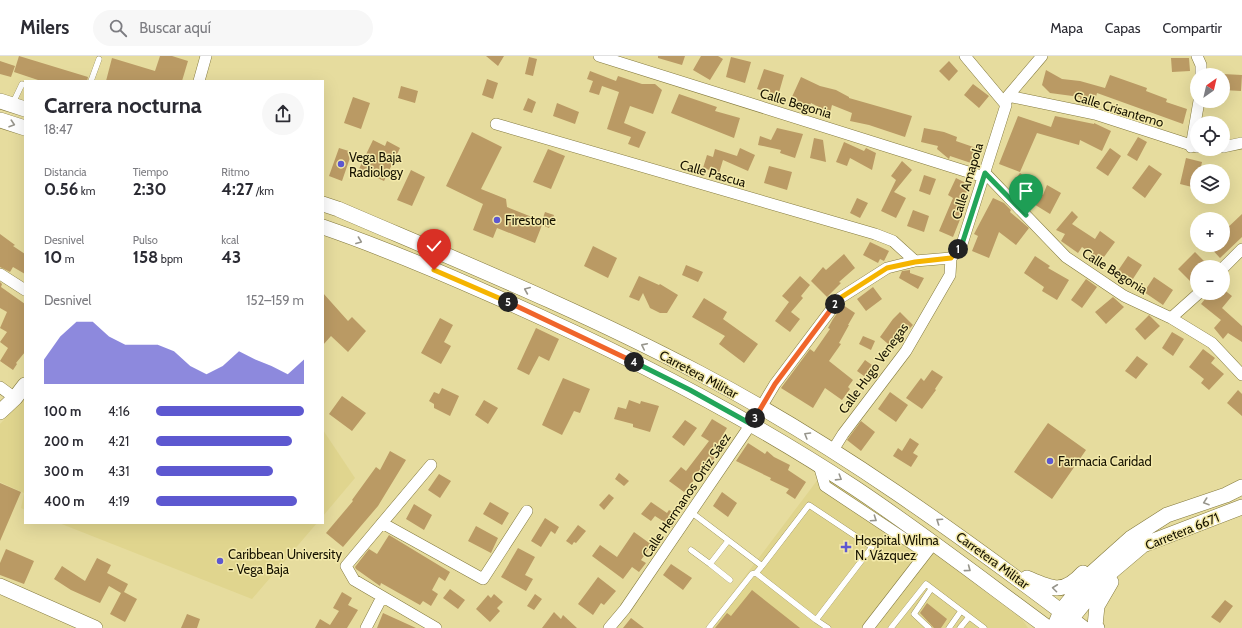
<!DOCTYPE html>
<html lang="es">
<head>
<meta charset="utf-8">
<style>
  :root { --surface:#fff; --page:#f7f7f7; --text:#2b2b33; --muted:#7c7c81; --line:#e1e1e2; --accent:#5d58d0 }
  body { margin:0; font-family:Cabin,sans-serif; background:var(--page); color:var(--text); height:100vh; display:flex; flex-direction:column; font-size:15px; white-space:nowrap }
  * { box-sizing:border-box; margin:0 }
  p { font-size:13px; color:var(--muted) }
  .icon { flex:none; width:22px; height:22px; fill:none; stroke:currentColor; stroke-width:2; stroke-linecap:round; stroke-linejoin:round }
  .map { position:relative; flex:1; overflow:hidden }
  .sheet { position:absolute; left:24px; top:24px; width:300px; height:444px; display:flex; flex-direction:column; background:var(--surface); border-radius:0px; box-shadow:0 4px 16px #0002 }
  .sheet>* { flex:none }
  .needle { width:26px; rotate:34deg }
  .fabs { position:absolute; left:1190px; top:12px; display:grid; gap:8px }
  .fabs a { display:grid; place-items:center; width:40px; height:40px; border-radius:50%; background:var(--surface); box-shadow:0 4px 16px #0002; font-size:20px }
  .pin { position:absolute; display:grid; place-items:center; width:34px; height:34px; color:#fff; margin:-41px -17px; border-radius:50% 50% 50% 0; rotate:-45deg; box-shadow:0 0 4px #0007 }
  .pin .icon { rotate:45deg }
  .km { position:absolute; width:20px; height:20px; margin:-10px; border-radius:50%; background:#222; color:#fff; font-size:11px; line-height:20px; text-align:center }
  .round { display:grid; place-items:center; flex:none; width:42px; height:42px; border-radius:21px; background:var(--page) }
  .overview { display:flex; align-items:center; justify-content:space-between; height:68px; padding:0 20px }
  h1 { font-size:22px; font-weight:700; line-height:30px }
  .figures { display:grid; grid-template-columns:repeat(3,1fr); gap:6px; height:68px; padding:4px 20px }
  .figures div { display:grid; align-content:center }
  .figures b { font-size:17px; font-weight:700 }
  .figures small { font-size:11px; font-weight:400 }
  .figures p { font-size:11px }
  .chart { height:112px; padding:8px 20px }
  .chart p { display:flex; justify-content:space-between }
  .chart svg { width:100%; height:72px; margin-top:4px; fill:var(--accent); opacity:.7 }
  ul { padding:0 20px; list-style:none; font-size:13px }
  li { display:grid; grid-template-columns:64px 48px 1fr; align-items:center; height:30px }
  li i { height:10px; border-radius:5px; background:var(--accent) }
  header { display:flex; align-items:center; gap:24px; box-sizing:border-box; height:56px; padding:0 20px; background:var(--surface); border-bottom:1px solid var(--line) }
  header strong { font-size:19px }
  nav { display:flex; gap:22px; margin-inline-start:auto; font-size:14px }
  .search { width:280px; height:36px; background:var(--page); display:flex; align-items:center; gap:10px; box-sizing:border-box; padding:0 14px; border-radius:22px; color:var(--muted); font-size:15px }
  .map>svg:first-child { display:block }
</style>
</head>
<body>
<header>
<strong>Milers</strong>
<div class="search"><svg class="icon" aria-label="search" viewBox="0 0 24 24"><circle cx="10" cy="10" r="6"/><path d="M15 15l6 6"/></svg>Buscar aquí</div>
<nav><a>Mapa</a><a>Capas</a><a>Compartir</a></nav>
</header>
<div class="map">
<svg width="1242" height="572" viewBox="0 0 1242 572">
  <rect width="100%" height="100%" fill="#e6dc9e"/>
  <!-- built -->
  <path fill="#e0d58e" d="M25,342V454L21,452L24,437L0,426V368Z
    M323,374L355,422L323,460Z
    M822,418L915,483L1022,563L1028,572H706Z
    M59,467H317L252,543Z"/>
  <!-- building -->
  <path fill="#ba9a64" d="M19,0L88,21L87,25H41L14,16Z
    M160,0H172L188,5L182,25H106L112,2L155,15Z
    M486,0H504L498,10Z
    M658,0H685L682,9L658,2Z
    M701,0H718L723,3L710,24L693,14Z
    M529,1L537,3L533,20L525,18Z
    M731,1L751,6L745,27L726,21Z
    M1171,2H1189L1190,15L1172,16Z
    M0,5L15,10L11,21L0,18Z
    M949,5L958,15L949,25L939,15Z
    M764,13L784,19L778,40L757,33Z
    M1046,14L1062,23L1080,25L1105,32L1110,19L1147,32L1146,35L1167,43L1166,46L1187,53L1183,68L1097,37L1094,48L1080,44V41L1050,37L1042,29Z
    M590,15L616,25L618,20L642,28H655L662,34L653,58L630,50L624,67L646,76L639,92L628,88L631,81L607,73L619,36L602,30L599,39L589,36L593,25L587,23Z
    M1223,18L1242,19L1241,35L1223,34Z
    M801,21L820,30L836,34L849,41V42L912,60L905,81L869,69L850,65L852,57L832,49L830,57L811,47L809,51L791,43Z
    M487,23L498,27L493,43L482,39Z
    M973,28L989,40L979,52L964,39Z
    M401,30L418,35L415,47L398,42Z
    M679,38L717,51L715,55L740,62L734,82L671,57Z
    M353,41L370,47L361,73L344,67Z
    M528,42L536,46L532,57L523,54Z
    M557,47L579,56L575,68L553,60Z
    M1018,60L1051,71L1055,60L1094,68V67L1111,75L1102,95L1080,84L1079,89L1037,77L1020,116L999,108Z
    M777,72L803,78L795,102L780,97L781,94L758,89L760,80L771,84Z
    M924,72L944,76L957,81L956,85L979,93L974,108L950,100L949,103L937,93L938,90L921,86Z
    M472,76L502,91L481,133L506,143L507,151L542,165L545,156L554,159L549,172L542,169L535,187L497,172L493,182L473,174L483,148L446,130Z
    M1138,81L1147,86L1137,105L1127,99Z
    M814,82L823,84L826,106L810,102Z
    M373,84L385,90L387,85L400,92L384,125L359,113Z
    M844,86L864,95L866,92L876,97L872,114L850,102L847,110L836,106Z
    M339,92L352,96L342,125L329,120Z
    M740,92L755,99L748,115L723,104L719,117L703,112L707,99L713,101L715,93L737,100Z
    M1110,92L1121,100L1108,120L1096,112Z
    M548,93L565,100L551,133L533,126Z
    M1186,102L1202,106L1200,115H1197L1196,132L1180,128Z
    M902,105L912,114L894,136L906,142L896,162L881,155L896,124L891,120Z
    M1149,109L1162,118L1145,142L1132,132Z
    M769,110L792,116L787,134L764,127Z
    M411,114L425,121L412,150L397,144Z
    M1020,117L1031,125L1029,129L1043,139L1047,129L1061,137L1050,158L1024,142L1026,138L1012,128Z
    M924,119L936,123L930,139L919,135Z
    M956,122L970,129L960,149L965,151L953,181L939,175L953,142L948,139Z
    M857,142L868,147L860,162L850,157Z
    M993,142L1004,147L1011,154L1010,156L1029,172L1016,189L999,176L989,202L972,195L978,180L974,178Z
    M913,154L929,160L924,176L907,170Z
    M1072,155L1078,161L1072,168L1095,183L1100,175L1115,186L1101,205L1082,191L1078,197L1061,185L1065,178L1056,174Z
    M1242,158V181L1220,202L1208,189H1223V176Z
    M0,178L15,189L13,190L25,198V218L13,211L10,216L0,211Z
    M870,186L889,195L884,205L880,203L878,207L863,199Z
    M593,190L617,202L608,222L584,210Z
    M1195,196L1210,211H1197L1196,231L1178,213Z
    M844,198L855,212L839,226L841,227L827,241L811,225L823,211L826,214Z
    M1035,200L1050,210L1048,212L1069,224L1057,244L1042,235L1044,231L1024,217Z
    M1128,200L1142,209L1129,229L1115,219Z
    M686,209L703,216L698,226L682,219Z
    M910,214V217L924,222L918,233L899,222L902,215Z
    M639,220L659,229L660,228L678,239L667,257H660L650,252L643,237L639,245L629,241Z
    M800,220L810,229L801,240L803,242L791,256L800,263L790,276L775,265L789,246L782,240Z
    M1154,221L1173,234L1163,249L1144,236Z
    M1086,223L1097,231L1082,252L1071,244Z
    M0,226L2,228L1,231L25,248V296L16,307L17,308L13,314L0,305L8,292L0,286L7,276L0,272L7,256L0,252Z
    M873,231L882,243L866,255L857,243Z
    M1223,233L1232,240L1222,252L1242,270V286L1228,277L1223,283L1214,272L1221,264L1201,248L1210,237H1223Z
    M323,237L348,265L352,261L366,275L348,296L331,280L323,289Z
    M1113,241L1124,251L1106,268L1095,256Z
    M704,242L727,256L723,263L758,288L744,307L719,288L725,280L692,261Z
    M843,249L855,257L848,269H849L839,287L841,288L829,305L853,324L848,331L850,333L842,344L825,332L813,352L781,332L810,293L814,296L830,273L828,272L833,263Z
    M900,256L913,269L900,282L901,283L894,293L880,281L893,263Z
    M1149,259L1160,270L1145,284L1135,273Z
    M440,262L453,269L444,286L451,290L441,308L421,297Z
    M536,272L559,283L549,305L539,300L529,319L517,313Z
    M1172,276L1184,283L1173,300L1162,292Z
    M863,280L875,285L871,294L859,288Z
    M1203,293L1215,302L1211,307L1224,318L1209,334L1201,327L1204,323L1189,311Z
    M1137,300L1148,308L1136,323L1125,315Z
    M865,304L879,314L871,325L857,315Z
    M932,314L943,321L935,333L936,334L922,353L906,342L921,322L924,325Z
    M563,322L590,333L580,357L574,355L562,379L542,369Z
    M442,332L459,340L450,360L434,352V348L429,345L434,336L439,338Z
    M1238,334L1242,338V360L1227,347Z
    M890,336L908,349L896,366L878,353Z
    M342,340L366,357L352,375L329,358Z
    M484,344L498,352L488,368L475,359Z
    M629,344L640,348L641,345L659,350L650,376L633,371V368L614,363L618,351L626,353Z
    M712,363L727,372L711,399L715,402L702,419L700,417L684,436L669,425L681,411L686,415L709,385L701,380Z
    M685,364L697,372L684,390L672,381Z
    M861,365L875,376L861,395L847,384Z
    M1048,367L1086,394L1052,443L1014,416Z
    M910,382L919,388L913,397L918,400L911,411L893,400L898,392L902,395Z
    M748,387L765,398L767,395L774,401L790,409L788,414L806,426L795,443L786,437L789,433L770,424L771,422L736,405Z
    M390,395L406,404L378,450L343,491L326,477L353,445L352,444L376,411L380,414Z
    M619,417L629,425L624,430L615,423Z
    M439,418L451,425L440,442L428,434Z
    M0,427L21,436L0,485Z
    M722,436L737,447L728,461L713,450Z
    M609,438L614,442L604,454L599,449Z
    M490,446L509,457L502,469L483,458Z
    M651,446L667,457L669,454L676,459V465L672,471L655,460L651,465L641,458Z
    M414,448L432,459L424,474L406,463Z
    M545,462L559,471L555,478L551,475L541,491L531,485Z
    M578,469L586,475L576,487L574,486L572,489L566,485Z
    M476,470L498,482L491,497L468,485Z
    M634,476L652,489L641,504L646,507L639,516L632,511L623,523L592,500L600,489L617,501Z
    M389,479L450,516L445,525L439,521L432,534L438,538L431,550L423,545L420,549L381,527L380,530L356,513L355,511L369,493L377,498Z
    M518,492L535,501L525,519L533,523L526,535L501,521Z
    M6,493L34,505L24,528L0,519V507Z
    M97,502L111,509L107,517L128,528L124,536L137,543L125,566L110,558L121,537L109,530L100,547L71,534L54,523L62,510L85,525Z
    M671,508L692,522L683,534L663,519Z
    M598,521L616,535L604,549L601,547L593,559L578,548Z
    M450,533L465,544L458,553L443,542Z
    M752,534L800,572H715L727,557L731,560Z
    M342,536L352,542L348,549L358,554L347,572H315L320,563L330,569L339,555L333,552Z
    M494,538L503,546L497,552L500,555L490,566L476,553L488,539L491,542Z
    M535,538L542,543L534,554L527,550Z
    M1225,544L1233,550L1220,567L1211,561Z
    M927,547L947,563L941,572H934L920,557Z
    M554,556L561,563L563,559L577,572H542Z
    M383,557L416,572H377Z
    M187,558L200,563L197,572H181Z
    M631,562L644,572H623Z"/>
  <g fill="none" stroke-linecap="round" stroke-linejoin="round">
    <!-- lane casing -->
    <g stroke="#83793d" stroke-width="6">
      <path id="lane" d="M91,25L99,3
        M12,49L22,28L25,29
        M691,456L762,510L809,449L872,491L816,564L756,517L762,510
        M691,494L710,508L728,485
        M710,508L730,524
        M816,564L828,572
        M709,572L752,518L756,517
        M891,572L926,528L984,572
        M929,572L914,558L931,533
        M949,572L961,555
        M960,572L969,561"/>
    </g>
    <!-- street casing -->
    <g stroke="#83793d" stroke-width="12">
      <path id="street" d="M599,0L984,121
        M1197,0L1201,9V19
        M199,25L206,0
        M1008,40L1095,58L1197,91
        M1007,44L1008,40L1042,0
        M496,68L875,178L893,185L915,205
        M1191,91L1199,45
        M1223,91L1242,87
        M1212,93H1213
        M985,117L1066,201L1124,240L1171,262L1212,287L1242,319
        M951,202L962,188L1006,49L965,0
        M1223,212L1242,193
        M0,218L25,234
        M1171,262L1199,237
        M0,331L15,342
        M833,394L843,378L906,295L950,219L951,202
        M431,409L346,510L354,524L436,572
        M819,409L825,430L926,497
        M382,467L483,523L527,455
        M366,572L382,541
        M609,572L625,553L751,368L775,328L840,242L887,212L915,205L951,202
        M868,572L930,492"/>
    </g>
    <!-- secondary casing -->
    <g stroke="#83793d" stroke-width="16">
      <path id="secondary" d="M0,45L25,53
        M0,64L25,72
        M323,148L338,153C459,205 582,255 699,317C836,389 960,479 1083,572
        M323,171C381,191 438,215 494,240C619,295 741,357 855,432C921,476 984,525 1048,572
        M0,356L15,342L25,329
        M1027,522C1052,533 1063,539 1083,517
        M0,530L95,572
        M1063,568L1071,563L1104,522L1143,489L1242,451
        M1054,572L1061,555L1093,516L1131,482L1167,459L1226,439L1242,431
        M1097,572L1095,570L1097,550L1111,526"/>
    </g>
    <!-- lane -->
    <use href="#lane" stroke="#fff" stroke-width="5.5"/>
    <!-- street -->
    <use href="#street" stroke="#fff" stroke-width="11"/>
    <!-- secondary -->
    <use href="#secondary" stroke="#fff" stroke-width="15"/>
  </g>
  <!-- one-way arrows -->
  <defs><path id="oneway-chevron" d="M-2-3.5L2.5 0L-2 3.5" fill="none" stroke-width="1.6" stroke-linecap="round" stroke-linejoin="round"/></defs>
  <g stroke="#97958c">
    <use href="#oneway-chevron" transform="translate(12 68) rotate(18)"/>
    <use href="#oneway-chevron" transform="translate(359 185) rotate(21)"/>
    <use href="#oneway-chevron" transform="translate(527 234) rotate(-157)"/>
    <use href="#oneway-chevron" transform="translate(644 290) rotate(-154)"/>
    <use href="#oneway-chevron" transform="translate(807 379) rotate(-149)"/>
    <use href="#oneway-chevron" transform="translate(839 422) rotate(32)"/>
    <use href="#oneway-chevron" transform="translate(1206 446) rotate(161)"/>
    <use href="#oneway-chevron" transform="translate(874 463) rotate(34)"/>
    <use href="#oneway-chevron" transform="translate(939 465) rotate(-146)"/>
    <use href="#oneway-chevron" transform="translate(968 513) rotate(37)"/>
    <use href="#oneway-chevron" transform="translate(1055 532) rotate(-173)"/>
  </g>
  <g fill="none" stroke-linecap="round" stroke-linejoin="round">
    <!-- split-1 casing -->
    <g stroke="#fff" stroke-width="8">
      <path id="split-1" d="M958,193L962,188L985,117L1026,159"/>
    </g>
    <!-- split-2 casing -->
    <g stroke="#fff" stroke-width="8">
      <path id="split-2" d="M835,248L840,242L887,212L915,206L951,202L958,193"/>
    </g>
    <!-- split-3 casing -->
    <g stroke="#fff" stroke-width="8">
      <path id="split-3" d="M755,362L775,328L835,248"/>
    </g>
    <!-- split-4 casing -->
    <g stroke="#fff" stroke-width="8">
      <path id="split-4" d="M634,306L690,334L751,368L755,362"/>
    </g>
    <!-- split-5 casing -->
    <g stroke="#fff" stroke-width="8">
      <path id="split-5" d="M508,246L634,306"/>
    </g>
    <!-- split-6 casing -->
    <g stroke="#fff" stroke-width="8">
      <path id="split-6" d="M434,214L508,246"/>
    </g>
    <!-- split-1 -->
    <use href="#split-1" stroke="#22a559" stroke-width="5"/>
    <!-- split-2 -->
    <use href="#split-2" stroke="#f5b400" stroke-width="5"/>
    <!-- split-3 -->
    <use href="#split-3" stroke="#f0652b" stroke-width="5"/>
    <!-- split-4 -->
    <use href="#split-4" stroke="#22a559" stroke-width="5"/>
    <!-- split-5 -->
    <use href="#split-5" stroke="#f0652b" stroke-width="5"/>
    <!-- split-6 -->
    <use href="#split-6" stroke="#f5b400" stroke-width="5"/>
  </g>
  <!-- markers -->
  <g fill="#5d58d0" stroke="#f3e9aa" stroke-width="1.5">
    <circle cx="341" cy="108" r="4"/>
    <circle cx="497" cy="164" r="4"/>
    <circle cx="1050" cy="405" r="4"/>
    <path d="M844 485h4v4h4v4h-4v4h-4v-4h-4v-4h4z"/>
    <circle cx="220" cy="505" r="4"/>
  </g>
  <g text-anchor="middle" dominant-baseline="central" stroke-width="3" stroke-linejoin="round" paint-order="stroke">
    <!-- street labels -->
    <g font-size="13" fill="#171300" stroke="#f3e9aa">
      <text transform="translate(796 47) rotate(17)">Calle Begonia</text>
      <text transform="translate(1119 53) rotate(17)">Calle Crisantemo</text>
      <text transform="translate(713 117) rotate(16)">Calle Pascua</text>
      <text transform="translate(967 125) rotate(-73)">Calle Amapola</text>
      <text transform="translate(1115 215) rotate(32)">Calle Begonia</text>
      <text transform="translate(873 312) rotate(-54)">Calle Hugo Venegas</text>
      <text transform="translate(699 318) rotate(28)">Carretera Militar</text>
      <text transform="translate(686 439) rotate(-56)">Calle Hermanos Ortiz Sáez</text>
      <text transform="translate(1182 475) rotate(-22)">Carretera 6671</text>
      <text transform="translate(993 504) rotate(36)">Carretera Militar</text>
    </g>
    <!-- poi labels -->
    <g font-size="13" fill="#171300" stroke="#f3e9aa" text-anchor="start">
      <text x="349" y="101">Vega Baja<tspan x="349" dy="15">Radiology</tspan></text>
      <text x="505" y="164">Firestone</text>
      <text x="1058" y="405">Farmacia Caridad</text>
      <text x="855" y="484">Hospital Wilma<tspan x="855" dy="15">N. Vázquez</tspan></text>
      <text x="228" y="498">Caribbean University<tspan x="228" dy="15">- Vega Baja</tspan></text>
    </g>
  </g>
</svg>
<div class="fabs">
<a><svg class="needle" viewBox="-14 -14 28 28"><path d="M0-13l5 13h-10z" fill="#e53935"/><path d="M0 13l5-13h-10z" fill="#7c7c81"/></svg></a>
<a><svg class="icon" aria-label="locate" viewBox="0 0 24 24"><circle cx="12" cy="12" r="6"/><path d="M12 2v4M12 18v4M2 12h4M18 12h4"/></svg></a>
<a><svg class="icon" aria-label="layers" viewBox="0 0 24 24"><path d="M12 4l9 5-9 5-9-5zM3 14l9 5 9-5"/></svg></a>
<a>+</a>
<a>−</a>
</div>
<div class="pin" style="left:1026px;top:159px;background:#1e9e55"><svg class="icon" aria-label="arrive" viewBox="0 0 24 24"><path d="M6 21V4h12l-3 4 3 4H6"/></svg></div>
<div class="pin" style="left:434px;top:214px;background:#d93025"><svg class="icon" aria-label="check" viewBox="0 0 24 24"><path d="M5 12l5 5 9-10"/></svg></div>
<b class="km" style="left:958px;top:193px">1</b>
<b class="km" style="left:835px;top:248px">2</b>
<b class="km" style="left:755px;top:362px">3</b>
<b class="km" style="left:634px;top:306px">4</b>
<b class="km" style="left:508px;top:246px">5</b>
<section class="sheet">
<div class="overview"><div><h1>Carrera nocturna</h1><p>18:47</p></div><a class="round"><svg class="icon" aria-label="share" viewBox="0 0 24 24"><path d="M12 15V3M7 8l5-5 5 5M5 13v7h14v-7"/></svg></a></div>
<div class="figures">
<div><p>Distancia</p><b>0.56<small> km</small></b></div>
<div><p>Tiempo</p><b>2:30</b></div>
<div><p>Ritmo</p><b>4:27<small> /km</small></b></div>
</div>
<div class="figures">
<div><p>Desnivel</p><b>10<small> m</small></b></div>
<div><p>Pulso</p><b>158<small> bpm</small></b></div>
<div><p>kcal</p><b>43</b></div>
</div>
<div class="chart"><p><span>Desnivel</span>152–159 m</p>
<svg viewBox="0 0 160 44" preserveAspectRatio="none"><path d="M0 44V29L10 15L20 6L30 6L40 15L50 20L60 20L70 20L80 24L90 33L100 38L110 33L120 24L130 29L140 33L150 38L160 29V44z"/></svg>
</div>
<ul>
<li><b>100 m</b>4:16<i style="width:100%"></i></li>
<li><b>200 m</b>4:21<i style="width:92%"></i></li>
<li><b>300 m</b>4:31<i style="width:79%"></i></li>
<li><b>400 m</b>4:19<i style="width:95%"></i></li>
</ul>
</section>
</div>
</body>
</html>
